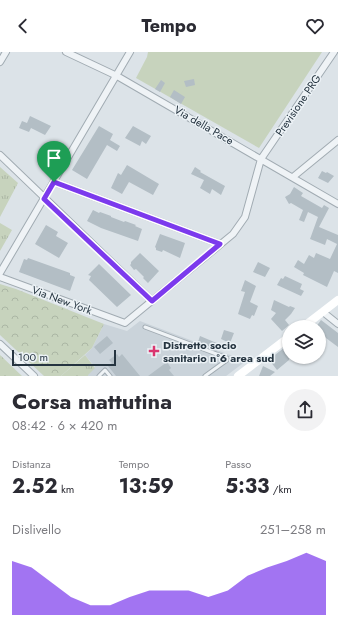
<!DOCTYPE html>
<html lang="it">
<head>
<meta charset="utf-8">
<style>
  :root { --surface:#fff; --page:#f2f2f3; --text:#2b2b33; --muted:#7c7c81; --accent:#7c3aed }
  body { margin:0; font-family:Jost,sans-serif; background:var(--page); color:var(--text); height:100vh; display:flex; flex-direction:column; font-size:15px; white-space:nowrap }
  * { box-sizing:border-box; margin:0 }
  p { font-size:13px; color:var(--muted) }
  .icon { flex:none; width:22px; height:22px; fill:none; stroke:currentColor; stroke-width:2; stroke-linecap:round; stroke-linejoin:round }
  .map { position:relative; height:324px; overflow:hidden }
  .details { display:flex; flex-direction:column; background:var(--surface); flex:1 }
  .details>* { flex:none }
  .tools { position:absolute; left:282px; top:268px; display:grid; gap:8px }
  .tools a { display:grid; place-items:center; width:44px; height:44px; border-radius:50%; background:var(--surface); box-shadow:0 1px 3px #0004; font-size:20px }
  .scale { position:absolute; left:12px; bottom:10px; width:104px; box-sizing:border-box; padding-left:4px; border:2px solid #253440; border-top:0; font-size:11px; line-height:14px; white-space:nowrap; color:#253440; -webkit-text-stroke:3px #ecf2f6; paint-order:stroke }
  .pin { position:absolute; display:grid; place-items:center; width:34px; height:34px; color:#fff; margin:-41px -17px; border-radius:50% 50% 50% 0; rotate:-45deg; box-shadow:0 0 4px #0007 }
  .pin .icon { rotate:45deg }
  .round { display:grid; place-items:center; flex:none; width:42px; height:42px; border-radius:21px; background:var(--page) }
  .head { display:flex; align-items:center; justify-content:space-between; height:68px; padding:0 12px }
  h1 { font-size:22px; font-weight:700; line-height:30px }
  .metrics { display:grid; grid-template-columns:repeat(3,1fr); gap:6px; height:68px; padding:4px 12px }
  .metrics div { display:grid; align-content:center }
  .metrics b { font-size:20px; font-weight:700 }
  .metrics small { font-size:11px; font-weight:400 }
  .metrics p { font-size:11px }
  .chart { height:112px; padding:8px 12px }
  .chart p { display:flex; justify-content:space-between }
  .chart svg { width:100%; height:72px; margin-top:4px; fill:var(--accent); opacity:.7 }
  header { display:flex; justify-content:space-between; align-items:center; height:52px; padding:0 12px; background:var(--surface); font-size:18px; font-weight:700 }
  .map>svg:first-child { display:block }
</style>
</head>
<body>
<header><svg class="icon" aria-label="back" viewBox="0 0 24 24"><path d="M15 5l-7 7 7 7"/></svg>Tempo<svg class="icon" aria-label="heart" viewBox="0 0 24 24"><path d="M12 20l-8-8c-3-5 5-10 8-4 3-6 11-1 8 4z"/></svg></header>
<div class="map">
<svg width="338" height="324" viewBox="0 0 338 324">
  <defs>
    <pattern id="grass-tufts" width="24" height="20" patternUnits="userSpaceOnUse"><rect width="24" height="20" fill="#c7d3bd"/><path d="M3 7l-1-3M5 7V3M7 7l1-3M15 17l-1-3M17 17v-4M19 17l1-3" fill="none" stroke="#abb6a4"/></pattern>
    <pattern id="park-crowns" width="20" height="18" patternUnits="userSpaceOnUse"><rect width="20" height="18" fill="#c7d3bd"/><path d="M2 6a3 3 0 1 1 6 0M12 15a3 3 0 1 1 6 0" fill="none" stroke="#abb6a4"/></pattern>
  </defs>
  <rect width="100%" height="100%" fill="#dce3e8"/>
  <!-- built -->
  <path fill="#cad3da" d="M140,269L246,309L226,324H88L87,323L95,315L85,303L92,296L104,272L127,279Z"/>
  <!-- grass -->
  <path fill="url(#grass-tufts)" d="M0,115L18,131L0,165Z
    M0,171L12,178L0,199Z
    M0,303L22,324H0Z
    M85,303L95,316L88,323V324H61Z"/>
  <!-- park -->
  <path fill="url(#park-crowns)" d="M0,232L16,237L104,272L92,296L61,324H44L0,283Z"/>
  <!-- pitch -->
  <path fill="#c7d3bd" d="M148,0H322L259,96L136,26L147,5Z"/>
  <!-- building -->
  <path fill="#b3bec5" d="M194,27L195,33L186,35L184,29Z
    M161,28L165,31L160,40L155,37Z
    M174,38L185,45L181,52L170,45Z
    M30,64L51,74L45,83L31,76L29,80L19,76L22,69L27,71Z
    M99,74L113,82L110,88L120,94L117,99L107,93L87,127L72,118Z
    M133,74L151,84L146,92L142,89L140,94L125,86Z
    M127,113L159,132L153,143L129,130L122,142L111,136L118,121L121,123Z
    M195,115L201,119L200,120L225,134L221,143L212,137L210,142L200,136L204,128L191,122Z
    M322,119L326,121L327,120L334,124L328,131L318,126Z
    M294,135L303,141L301,144L322,156L324,153L329,156L319,175L338,183V221L334,219L327,235L303,223L304,221L294,215L298,208L304,212L309,203L314,206L316,201L330,207L337,192L327,187L325,193L310,187L318,165L308,160L304,170L299,168L303,158L291,151L289,152L285,145L290,142Z
    M93,158L99,161L100,160L111,164V165L124,170L125,169L136,173L135,174L142,177L138,189L101,176L87,169Z
    M46,173L58,180L56,184L68,191L59,206L35,192Z
    M160,182L185,191L180,206L163,198L162,200L156,198V196L155,195Z
    M140,201L159,219L148,231L143,226L144,225L136,217L134,218L130,213L131,212V210Z
    M28,206L70,221V223L75,225L70,239L19,220L24,207L27,208Z
    M258,210L270,216L265,225L253,220Z
    M99,212L131,243L117,255L89,228L91,224L88,223Z
    M285,224L302,232L300,237L304,239L301,244L277,233L281,226L283,227Z
    M245,228L256,234L250,250L258,254L254,264L252,263L250,267L238,262L245,240L241,239Z
    M274,248L289,255L290,254L295,256L291,262L285,268L289,273L282,279L271,267L276,261L271,258Z
    M321,268L338,281V295L322,283L319,279V275H316Z
    M224,278L234,281L230,291L221,287Z
    M107,284L113,291L100,302L94,295Z
    M200,284L219,292L216,297L198,290Z
    M289,292V308L277,318L270,309L272,307L271,306Z
    M117,302L119,305L122,302L140,324H116L108,314L112,311L109,308Z
    M167,310L171,316L169,318L174,324H148Z
    M263,314L275,320L270,324H259Z"/>
  <g fill="none" stroke-linecap="round" stroke-linejoin="round">
    <!-- lane casing -->
    <g stroke="#a1abb2" stroke-width="5">
      <path id="lane" d="M145,275L227,306V308L205,324
        M99,324L105,318L110,324"/>
    </g>
    <!-- street casing -->
    <g stroke="#a1abb2" stroke-width="8">
      <path id="street" d="M66,0L117,24L338,152
        M0,10L6,0
        M0,103L152,249
        M293,125L338,88
        M54,130L220,192
        M0,221L130,0
        M0,225L125,271L233,182L245,165L261,107L334,0
        M323,260L338,272
        M0,292L34,324"/>
    </g>
    <!-- lane -->
    <use href="#lane" stroke="#eff3f6" stroke-width="3"/>
    <!-- street -->
    <use href="#street" stroke="#eff3f6" stroke-width="6"/>
    <!-- secondary -->
    <path stroke="#fff" stroke-width="8" d="M303,275L338,248
      M238,324L289,285"/>
  </g>
  <g fill="none" stroke-linecap="round" stroke-linejoin="round">
    <!-- route casing -->
    <g stroke="#fff" stroke-width="8">
      <path id="route" d="M54,130L220,192L152,249L44,147Z"/>
    </g>
    <!-- route -->
    <use href="#route" stroke="#7c3aed" stroke-width="5"/>
  </g>
  <!-- markers -->
  <path fill="#da356f" stroke="#ecf2f6" stroke-width="1.5" d="M152 293h4v4h4v4h-4v4h-4v-4h-4v-4h4z"/>
  <g text-anchor="middle" dominant-baseline="central" stroke-width="3" stroke-linejoin="round" paint-order="stroke">
    <!-- street labels -->
    <g font-size="11" fill="#253440" stroke="#ecf2f6">
      <text transform="translate(298 53) rotate(-56)">Previsione PRG</text>
      <text transform="translate(204 73) rotate(30)">Via della Pace</text>
      <text transform="translate(62 248) rotate(20)">Via New York</text>
    </g>
    <!-- poi labels -->
    <g font-size="11" font-weight="bold" fill="#253440" stroke="#ecf2f6" text-anchor="start">
      <text x="163" y="293">Distretto socio<tspan x="163" dy="13">sanitario n°6 area sud</tspan></text>
    </g>
  </g>
</svg>
<div class="tools">
<a><svg class="icon" aria-label="layers" viewBox="0 0 24 24"><path d="M12 4l9 5-9 5-9-5zM3 14l9 5 9-5"/></svg></a>
</div>
<div class="scale">100 m</div>
<div class="pin" style="left:54px;top:130px;background:#1e9e55"><svg class="icon" aria-label="arrive" viewBox="0 0 24 24"><path d="M6 21V4h12l-3 4 3 4H6"/></svg></div>
</div>
<section class="details">
<div class="head"><div><h1>Corsa mattutina</h1><p>08:42 · 6 × 420 m</p></div><a class="round"><svg class="icon" aria-label="share" viewBox="0 0 24 24"><path d="M12 15V3M7 8l5-5 5 5M5 13v7h14v-7"/></svg></a></div>
<div class="metrics">
<div><p>Distanza</p><b>2.52<small> km</small></b></div>
<div><p>Tempo</p><b>13:59</b></div>
<div><p>Passo</p><b>5:33<small> /km</small></b></div>
</div>
<div class="chart"><p><span>Dislivello</span>251–258 m</p>
<svg viewBox="0 0 160 44" preserveAspectRatio="none"><path d="M0 44V11L10 15L20 24L30 33L40 38L50 38L60 33L70 29L80 29L90 29L100 33L110 29L120 20L130 15L140 11L150 6L160 11V44z"/></svg>
</div>
</section>
</body>
</html>
